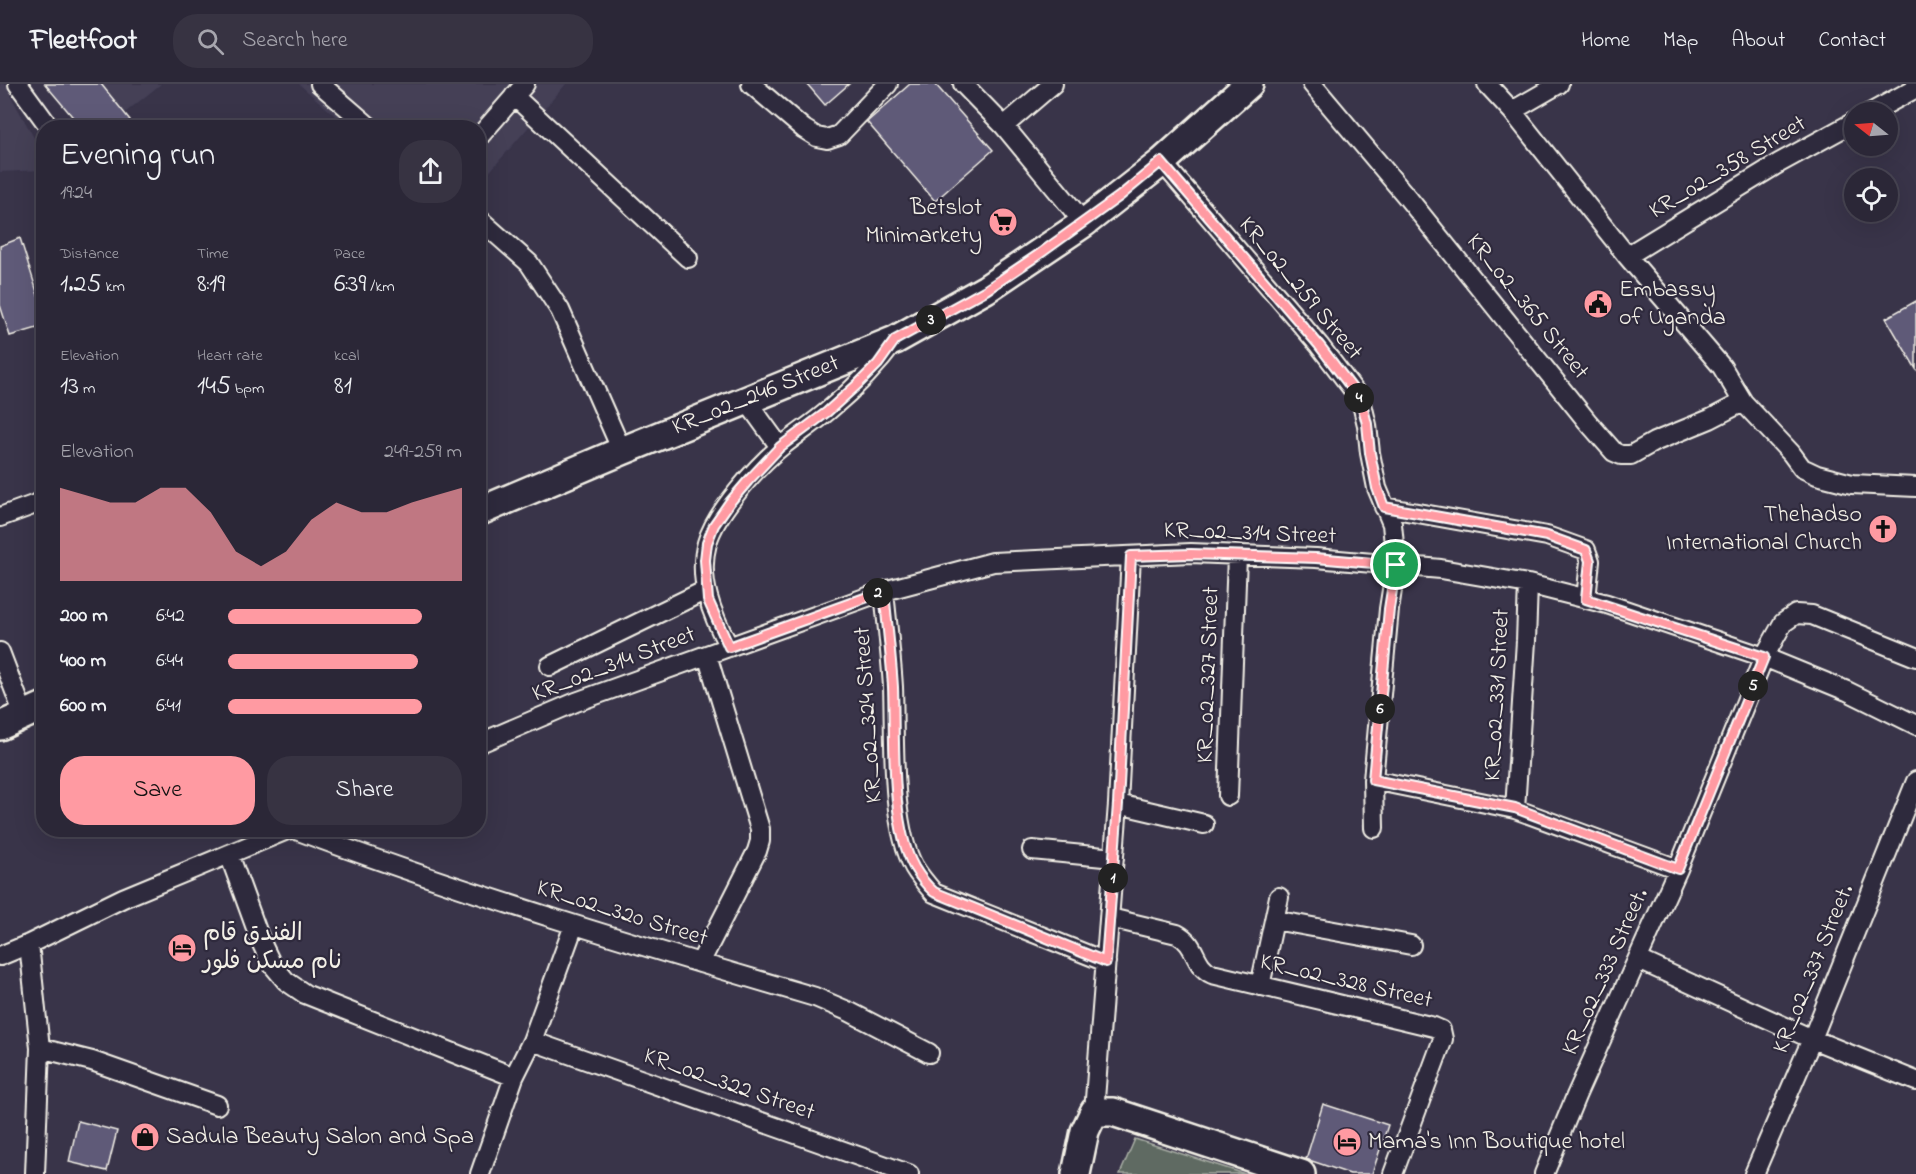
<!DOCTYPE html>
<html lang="en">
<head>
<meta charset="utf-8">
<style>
  :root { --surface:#2b2737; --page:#373342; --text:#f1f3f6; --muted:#a6a5ad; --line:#474452; --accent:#ff9aa2 }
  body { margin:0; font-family:"Indie Flower","Playpen Sans Arabic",sans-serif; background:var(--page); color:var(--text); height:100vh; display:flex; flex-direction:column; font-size:22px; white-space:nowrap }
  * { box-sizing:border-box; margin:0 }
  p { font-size:20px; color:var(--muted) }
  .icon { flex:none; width:33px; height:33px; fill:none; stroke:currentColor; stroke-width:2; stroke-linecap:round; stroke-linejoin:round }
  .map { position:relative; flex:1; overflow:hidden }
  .side { position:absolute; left:36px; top:36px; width:450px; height:717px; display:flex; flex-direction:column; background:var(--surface); border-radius:24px; box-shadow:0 6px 24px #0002,0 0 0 2px var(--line) }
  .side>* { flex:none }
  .needle { width:39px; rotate:287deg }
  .fabs { position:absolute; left:1844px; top:18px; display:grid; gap:12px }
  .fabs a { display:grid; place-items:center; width:54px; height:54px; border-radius:50%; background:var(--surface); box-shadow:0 6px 24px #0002,0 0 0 2px var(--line); font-size:30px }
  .pin { position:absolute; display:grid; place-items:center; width:51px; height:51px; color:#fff; margin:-26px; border:3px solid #fff; border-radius:50%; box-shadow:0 2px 6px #0007 }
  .km { position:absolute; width:30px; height:30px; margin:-15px; border-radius:50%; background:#222; color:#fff; font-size:16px; line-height:30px; text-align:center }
  .round { display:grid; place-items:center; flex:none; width:63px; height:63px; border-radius:24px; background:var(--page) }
  .headline { display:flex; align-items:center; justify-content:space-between; height:102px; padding:0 24px }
  h1 { font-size:33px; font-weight:600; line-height:45px }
  .figures { display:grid; grid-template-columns:repeat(3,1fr); gap:9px; height:102px; padding:6px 24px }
  .figures div { display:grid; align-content:center }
  .figures b { font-size:26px; font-weight:600 }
  .figures small { font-size:16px; font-weight:400 }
  .figures p { font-size:16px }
  .chart { height:168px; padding:12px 24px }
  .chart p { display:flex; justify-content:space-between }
  .chart svg { width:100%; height:108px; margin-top:6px; fill:var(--accent); opacity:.7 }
  .cta { display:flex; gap:12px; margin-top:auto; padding:12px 24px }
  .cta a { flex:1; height:69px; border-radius:24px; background:var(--accent); color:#111; font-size:24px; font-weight:600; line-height:69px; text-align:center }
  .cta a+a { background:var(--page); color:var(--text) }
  ul { padding:0 24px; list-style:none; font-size:20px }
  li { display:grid; grid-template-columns:96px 72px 1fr; align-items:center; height:45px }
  li i { height:15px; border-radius:8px; background:var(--accent) }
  header { display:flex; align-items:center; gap:36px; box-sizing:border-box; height:84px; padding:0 30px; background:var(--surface); border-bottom:2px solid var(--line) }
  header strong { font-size:28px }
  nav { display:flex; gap:33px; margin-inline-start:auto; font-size:21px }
  .search { width:420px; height:54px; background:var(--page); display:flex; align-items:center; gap:15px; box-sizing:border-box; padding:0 21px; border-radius:24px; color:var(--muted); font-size:22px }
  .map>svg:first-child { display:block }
</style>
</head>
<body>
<header>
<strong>Fleetfoot</strong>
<div class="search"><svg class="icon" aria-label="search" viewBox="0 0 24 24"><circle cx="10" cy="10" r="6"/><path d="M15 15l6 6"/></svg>Search here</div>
<nav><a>Home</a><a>Map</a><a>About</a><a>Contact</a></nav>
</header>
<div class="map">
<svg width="1916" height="1090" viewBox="0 0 1916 1090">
  <rect width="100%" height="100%" fill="#393449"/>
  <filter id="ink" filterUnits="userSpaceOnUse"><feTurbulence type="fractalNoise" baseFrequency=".0167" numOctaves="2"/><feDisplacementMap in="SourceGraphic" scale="12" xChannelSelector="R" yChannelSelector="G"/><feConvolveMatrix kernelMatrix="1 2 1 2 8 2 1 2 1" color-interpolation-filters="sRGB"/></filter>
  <g filter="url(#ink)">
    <!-- built -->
    <path fill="#443f57" d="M0,0H7L13,16L43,70V86L0,88Z
      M61,0H161L106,44Z
      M299,0H566L479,100L478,44L348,43Z"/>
    <!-- green -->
    <path fill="#5e6b62" stroke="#a9aea5" stroke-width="1.5" d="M1135,1055L1245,1090H1120Z"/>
    <!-- building -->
    <path fill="#5f5a78" stroke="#f4f1e8" stroke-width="1.5" d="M45,0H101L130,36L121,44H82Z
      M807,0H849L825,21Z
      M910,0H935L993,66L935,117L867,38Z
      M20,154L44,230V242L10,252L0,221V162Z
      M1916,217V285L1886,234Z
      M1323,1020L1388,1041L1372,1090H1350L1306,1075Z
      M78,1037L117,1047L107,1087L69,1078Z"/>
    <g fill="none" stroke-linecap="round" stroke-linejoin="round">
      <!-- street casing -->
      <g stroke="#f4f1e8" stroke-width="22">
        <path id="street" d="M18,0L50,44
          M320,0L371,44
          M751,0L804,45L817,53L827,55L839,51L888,0
          M963,0L1004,42L1084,139
          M1312,0L1407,113L1587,337L1614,368L1621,371H1631L1654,358L1710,335L1743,318
          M1487,0L1512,27L1627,172L1722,283L1743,318L1791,369L1802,384L1817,391L1852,400L1916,403
          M514,12L688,174
          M1512,27L1559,0
          M1872,28L1916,4
          M1004,42L1053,0
          M478,54L525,0
          M1162,78L1319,261L1361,316L1367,341L1370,369L1377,404L1392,440L1396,481L1389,525L1373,696L1374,744
          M478,134L529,179L560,226L622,367
          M1627,172L1779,79L1854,38
          M746,316L780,363
          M1384,423L1547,452L1586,466L1590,477L1586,515
          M0,433L44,417
          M884,507C887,539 891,571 893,603C895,653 890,740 914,783C920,793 927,801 934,809L1106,878
          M729,563C712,531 697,495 707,459C715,429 758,381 782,362C797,350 814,339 829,326C854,305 876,283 895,257
          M0,568L24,631
          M550,582L706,506
          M478,660L576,618L884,507L993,478L1191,469L1316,474L1441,485L1528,500L1607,520L1764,573L1847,607L1916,641
          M1373,696L1515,725L1678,785
          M1228,712L1237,472
          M1118,720L1204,740
          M1515,725L1526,557L1528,500
          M296,746C466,810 641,862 815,913L850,928L929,969
          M1032,766L1114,774
          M229,770L261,858L271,879L286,897L305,910L514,993
          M1110,834L1177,850C1198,861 1192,880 1212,890L1434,943L1441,946L1443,955L1393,1090
          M1274,836L1411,861
          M29,860L40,964
          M0,872L29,860L123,814L287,746
          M1639,876L1812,955L1916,997
          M700,879L757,767L760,757V745L707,571
          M1260,902L1279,813
          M532,957L909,1090
          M1094,1028L1118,720L1131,472
          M35,1090L40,964L92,977L217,1021
          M480,1090L514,993L532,957L574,841
          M1544,1090L1576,1012L1678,785L1764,573L1783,539L1796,530L1812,531L1916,573
          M1754,1090L1812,955L1916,697"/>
      </g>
      <!-- secondary casing -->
      <g stroke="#f4f1e8" stroke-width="32">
        <path id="secondary" d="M478,428L622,367L895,256L986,205L1084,139L1162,78L1249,0
          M0,642L44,622
          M1076,1090L1085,1047L1094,1028H1113L1301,1090"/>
      </g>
      <!-- street -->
      <use href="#street" stroke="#2f2a3d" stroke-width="18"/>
      <!-- secondary -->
      <use href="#secondary" stroke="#2f2a3d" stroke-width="27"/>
    </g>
  </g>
  <g fill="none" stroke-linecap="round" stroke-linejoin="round" filter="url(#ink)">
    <!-- route casing -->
    <g stroke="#fff" stroke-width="12">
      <path id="route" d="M1161,78L1319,261L1361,316L1367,340L1370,369L1377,404L1384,423L1547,452L1586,466L1590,477L1586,515L1764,573L1678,785L1515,724L1373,696L1389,525L1396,481L1316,474L1191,470L1131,472L1118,720L1106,878L934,808C926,801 920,793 914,783C890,740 895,653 893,603C891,571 887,539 884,507L729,563L708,516L705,476L707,459L714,441L730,418L748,397L780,363L827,328L858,300L878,280L895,256L986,206L1038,171L1120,112Z"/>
    </g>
    <!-- route -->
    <use href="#route" stroke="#ff9aa2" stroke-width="8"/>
  </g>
  <!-- icons -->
  <defs>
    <g id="supermarket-disc" transform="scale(1.5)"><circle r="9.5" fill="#ff9aa2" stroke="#2f2a3d"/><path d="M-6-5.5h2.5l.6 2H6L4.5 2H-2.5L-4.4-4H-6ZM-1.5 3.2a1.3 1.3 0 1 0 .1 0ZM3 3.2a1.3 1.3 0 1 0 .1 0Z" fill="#111"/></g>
    <g id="civic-disc" transform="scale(1.5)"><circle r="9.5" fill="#ff9aa2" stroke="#2f2a3d"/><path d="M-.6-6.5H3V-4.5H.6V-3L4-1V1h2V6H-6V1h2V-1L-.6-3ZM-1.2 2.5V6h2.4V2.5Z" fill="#111"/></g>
    <g id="church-disc" transform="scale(1.5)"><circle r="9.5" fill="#ff9aa2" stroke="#2f2a3d"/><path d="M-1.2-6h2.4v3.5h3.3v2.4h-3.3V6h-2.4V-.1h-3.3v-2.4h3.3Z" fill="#111"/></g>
    <g id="hotel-disc" transform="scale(1.5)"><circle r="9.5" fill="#ff9aa2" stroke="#2f2a3d"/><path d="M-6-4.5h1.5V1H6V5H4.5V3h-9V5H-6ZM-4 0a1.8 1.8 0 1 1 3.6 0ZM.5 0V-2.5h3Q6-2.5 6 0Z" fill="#111"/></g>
    <g id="shop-disc" transform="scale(1.5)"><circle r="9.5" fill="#ff9aa2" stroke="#2f2a3d"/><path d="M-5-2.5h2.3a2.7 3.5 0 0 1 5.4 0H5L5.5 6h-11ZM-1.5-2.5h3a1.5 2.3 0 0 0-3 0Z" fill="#111"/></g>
  </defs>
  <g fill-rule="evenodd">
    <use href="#supermarket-disc" x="1003" y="138"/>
    <use href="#civic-disc" x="1598" y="220"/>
    <use href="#church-disc" x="1883" y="445"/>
    <use href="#hotel-disc" x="182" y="864"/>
    <use href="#shop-disc" x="145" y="1053"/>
    <use href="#hotel-disc" x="1347" y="1058"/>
  </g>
  <g text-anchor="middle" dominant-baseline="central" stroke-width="4.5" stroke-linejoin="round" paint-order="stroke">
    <!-- street labels -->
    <g font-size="24" fill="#f4f1e8" stroke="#2f2a3d">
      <text transform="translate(1728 84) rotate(-31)">KR_02_358 Street</text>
      <text transform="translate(1300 205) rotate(50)">KR_02_259 Street</text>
      <text transform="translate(1527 223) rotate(51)">KR_02_365 Street</text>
      <text transform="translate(756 312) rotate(-22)">KR_02_246 Street</text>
      <text transform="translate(1250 450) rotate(2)">KR_02_314 Street</text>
      <text transform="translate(614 581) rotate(-21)">KR_02_314 Street</text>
      <text transform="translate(1209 591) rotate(-88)">KR_02_327 Street</text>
      <text transform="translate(1498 611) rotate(-87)">KR_02_331 Street</text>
      <text transform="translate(869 631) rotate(-94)">KR_02_324 Street</text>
      <text transform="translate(622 830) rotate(17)">KR_02_320 Street</text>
      <text transform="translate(1814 885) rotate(-68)">KR_02_337 Street.</text>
      <text transform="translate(1606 888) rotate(-66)">KR_02_333 Street.</text>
      <text transform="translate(1346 898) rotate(13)">KR_02_328 Street</text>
      <text transform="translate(729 1001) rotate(19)">KR_02_322 Street</text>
    </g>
    <!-- poi labels -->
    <g font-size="24" fill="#f4f1e8" stroke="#2f2a3d" text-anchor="start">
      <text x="982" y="124" text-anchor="end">Betslot<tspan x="982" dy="28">Minimarkety</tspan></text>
      <text x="1619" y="206">Embassy<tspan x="1619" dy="28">of Uganda</tspan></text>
      <text x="1862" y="431" text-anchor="end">Thehadso<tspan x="1862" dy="28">International Church</tspan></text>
      <text x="203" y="850">الفندق قام<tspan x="203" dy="28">نام مسكن فلور</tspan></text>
      <text x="166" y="1053">Sadula Beauty Salon and Spa</text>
      <text x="1368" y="1058">Mama's Inn Boutique hotel</text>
    </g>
  </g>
</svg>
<div class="fabs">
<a><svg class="needle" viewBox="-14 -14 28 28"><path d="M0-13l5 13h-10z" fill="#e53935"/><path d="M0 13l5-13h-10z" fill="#a6a5ad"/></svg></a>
<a><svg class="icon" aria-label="locate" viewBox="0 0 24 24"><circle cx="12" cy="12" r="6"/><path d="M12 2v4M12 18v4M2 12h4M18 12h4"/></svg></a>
</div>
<div class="pin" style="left:1396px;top:481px;background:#1e9e55"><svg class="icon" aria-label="arrive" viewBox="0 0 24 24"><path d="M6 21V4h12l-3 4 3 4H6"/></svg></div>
<b class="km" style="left:1113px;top:794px">1</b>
<b class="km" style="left:878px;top:509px">2</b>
<b class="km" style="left:931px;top:236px">3</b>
<b class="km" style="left:1359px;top:314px">4</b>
<b class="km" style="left:1753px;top:602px">5</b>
<b class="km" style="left:1380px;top:625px">6</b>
<section class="side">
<div class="headline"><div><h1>Evening run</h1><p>19:24</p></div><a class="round"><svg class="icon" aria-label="share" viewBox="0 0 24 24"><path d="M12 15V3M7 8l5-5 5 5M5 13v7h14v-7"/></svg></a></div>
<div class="figures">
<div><p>Distance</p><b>1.25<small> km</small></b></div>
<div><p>Time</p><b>8:19</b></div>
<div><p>Pace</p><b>6:39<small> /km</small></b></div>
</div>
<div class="figures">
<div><p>Elevation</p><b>13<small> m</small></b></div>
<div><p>Heart rate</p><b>145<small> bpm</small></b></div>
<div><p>kcal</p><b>81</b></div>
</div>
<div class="chart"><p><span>Elevation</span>249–259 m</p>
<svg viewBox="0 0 160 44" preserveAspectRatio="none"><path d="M0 44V6L10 9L20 12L30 12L40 6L50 6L60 16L70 32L80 38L90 32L100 19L110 12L120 16L130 16L140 12L150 9L160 6V44z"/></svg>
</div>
<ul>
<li><b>200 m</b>6:42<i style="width:83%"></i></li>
<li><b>400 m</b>6:44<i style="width:81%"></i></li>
<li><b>600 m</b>6:41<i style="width:83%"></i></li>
</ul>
<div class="cta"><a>Save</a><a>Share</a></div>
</section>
</div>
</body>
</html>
